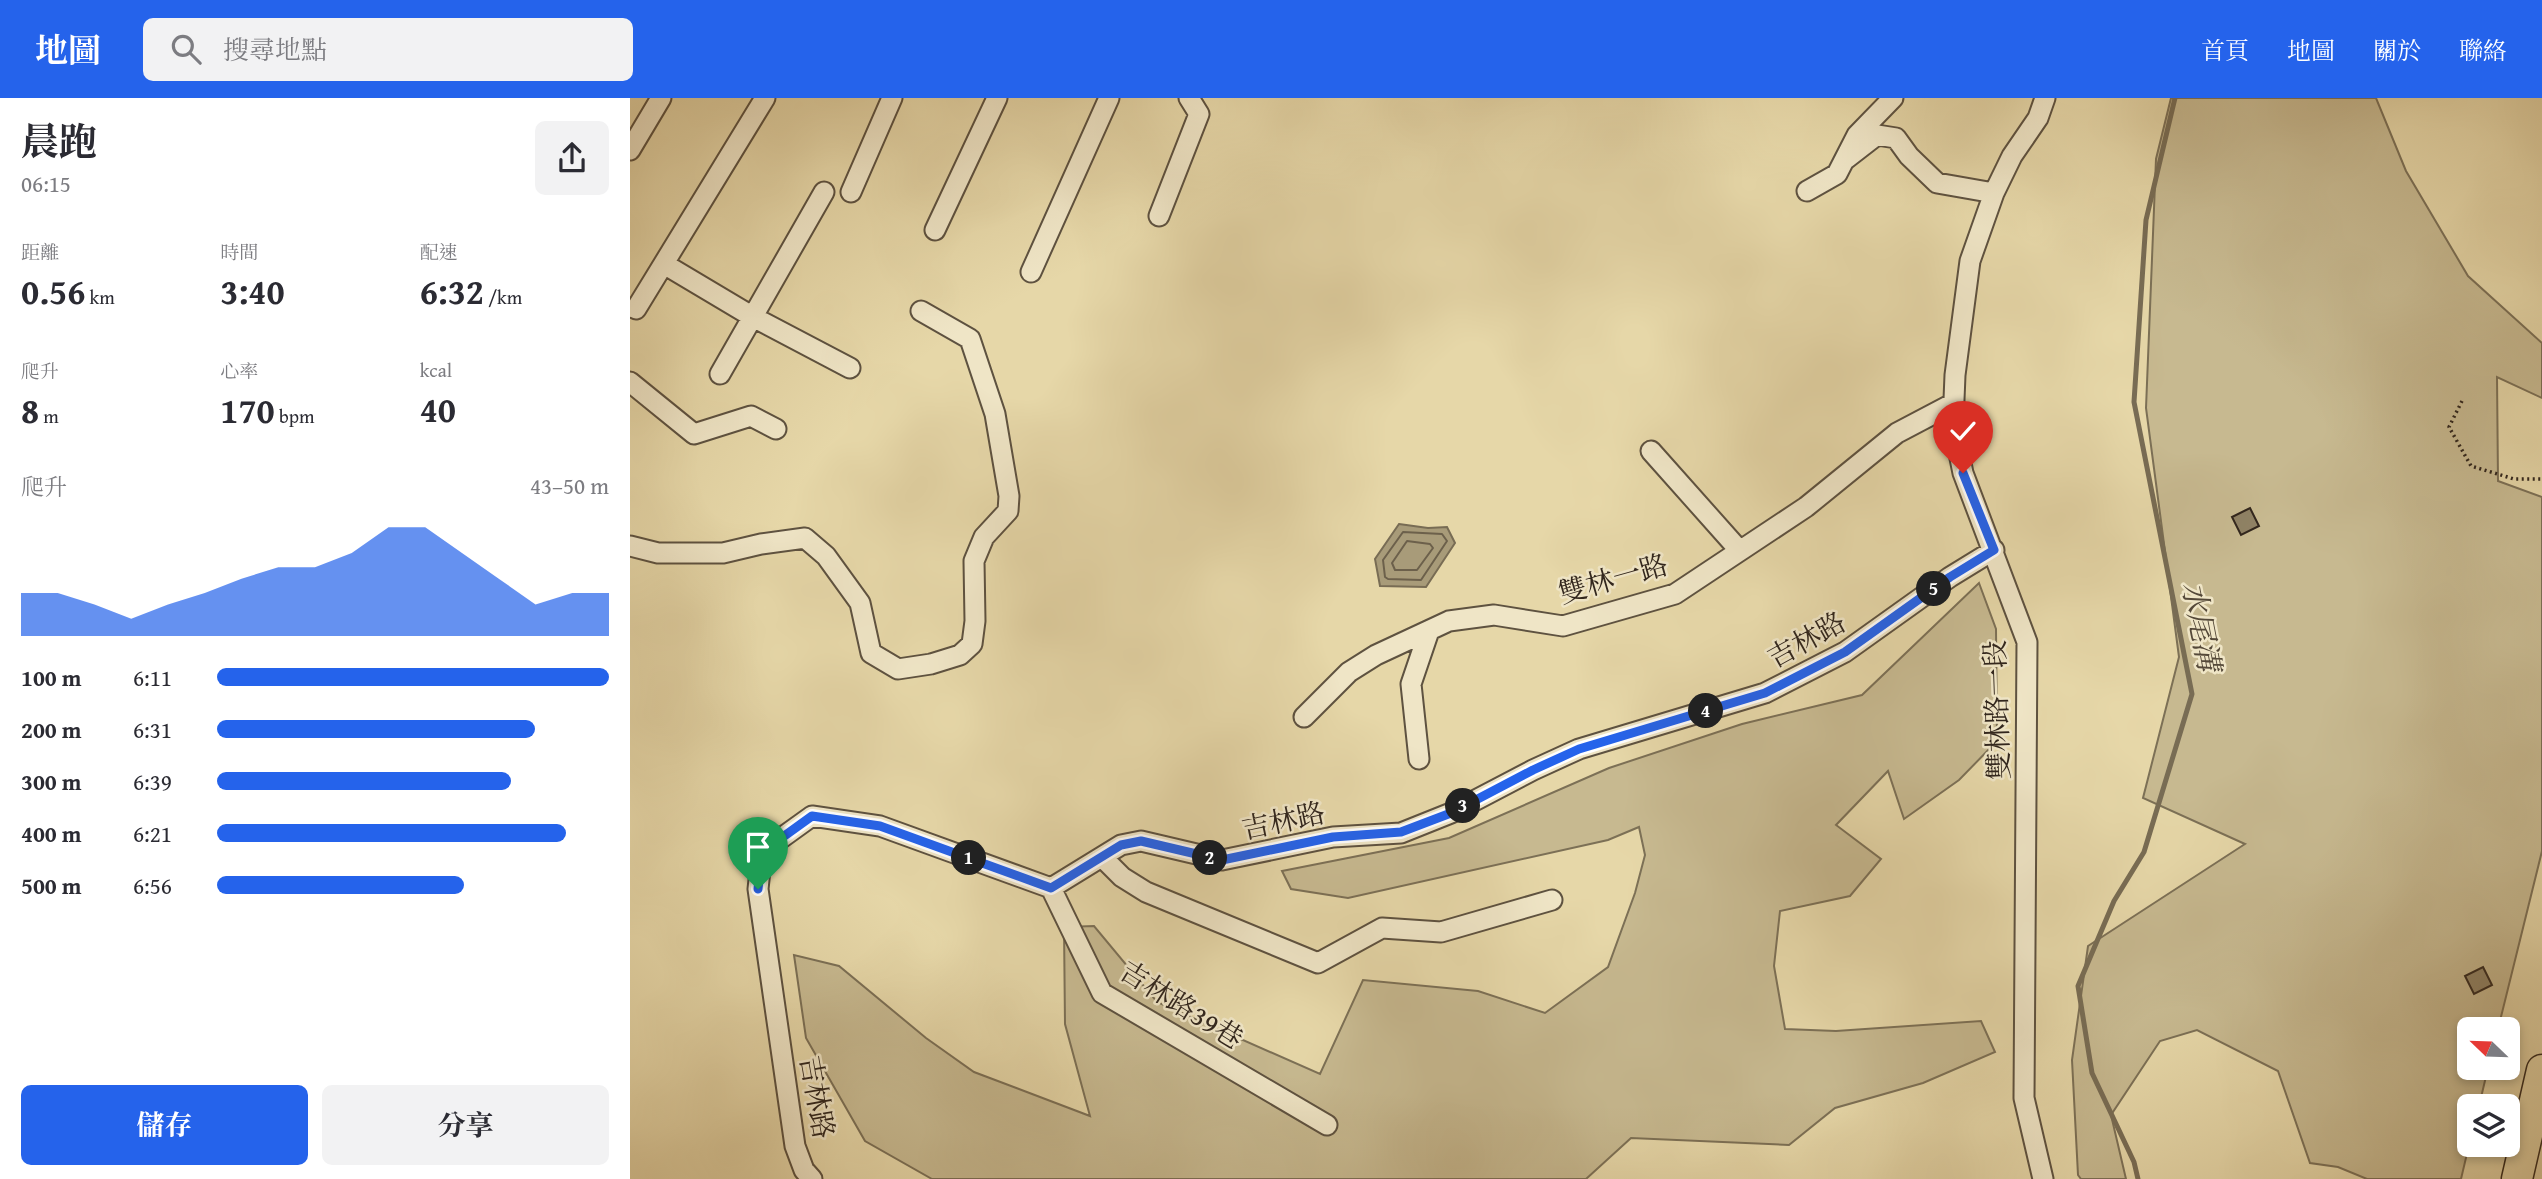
<!DOCTYPE html>
<html lang="zh-TW">
<head>
<meta charset="utf-8">
<style>
  :root { --surface:#fff; --page:#f2f2f3; --text:#2b2b33; --muted:#7c7c81; --accent:#2563eb }
  body { margin:0; font-family:"Gentium Book Plus","Noto Serif TC",serif; background:var(--page); color:var(--text); height:100vh; display:flex; flex-direction:column; font-size:26px; white-space:nowrap }
  * { box-sizing:border-box; margin:0 }
  p { font-size:23px; color:var(--muted) }
  .icon { flex:none; width:38px; height:38px; fill:none; stroke:currentColor; stroke-width:2; stroke-linecap:round; stroke-linejoin:round }
  .map { position:relative; flex:1; overflow:hidden }
  .side { display:flex; flex-direction:column; background:var(--surface); width:630px }
  .side>* { flex:none }
  .needle { width:46px; rotate:293deg }
  .controls { position:absolute; left:1827px; top:919px; display:grid; gap:14px }
  .controls a { display:grid; place-items:center; width:63px; height:63px; border-radius:10px; background:var(--surface); box-shadow:0 4px 10px #0003; font-size:35px }
  .pin { position:absolute; display:grid; place-items:center; width:60px; height:60px; color:#fff; margin:-72px -30px; border-radius:50% 50% 50% 0; rotate:-45deg; box-shadow:0 0 7px #0007 }
  .pin .icon { rotate:45deg }
  .km { position:absolute; width:35px; height:35px; margin:-18px; border-radius:50%; background:#222; color:#fff; font-size:19px; line-height:35px; text-align:center }
  .round { display:grid; place-items:center; flex:none; width:74px; height:74px; border-radius:10px; background:var(--page) }
  .summary { display:flex; align-items:center; justify-content:space-between; height:119px; padding:0 21px }
  h1 { font-size:38px; font-weight:700; line-height:52px }
  .metrics { display:grid; grid-template-columns:repeat(3,1fr); gap:10px; height:119px; padding:7px 21px }
  .metrics div { display:grid; align-content:center }
  .metrics b { font-size:35px; font-weight:700 }
  .metrics small { font-size:19px; font-weight:400 }
  .metrics p { font-size:19px }
  .chart { height:196px; padding:14px 21px }
  .chart p { display:flex; justify-content:space-between }
  .chart svg { width:100%; height:126px; margin-top:7px; fill:var(--accent); opacity:.7 }
  .action { display:flex; gap:14px; margin-top:auto; padding:14px 21px }
  .action a { flex:1; height:80px; border-radius:10px; background:var(--accent); color:#fff; font-size:28px; font-weight:700; line-height:80px; text-align:center }
  .action a+a { background:var(--page); color:var(--text) }
  ul { padding:0 21px; list-style:none; font-size:23px }
  li { display:grid; grid-template-columns:112px 84px 1fr; align-items:center; height:52px }
  li i { height:18px; border-radius:9px; background:var(--accent) }
  header { display:flex; align-items:center; gap:42px; box-sizing:border-box; height:98px; padding:0 35px; background:var(--accent); color:#fff }
  header strong { font-size:33px }
  nav { display:flex; gap:38px; margin-inline-start:auto; font-size:24px }
  .search { width:490px; height:63px; background:var(--page); display:flex; align-items:center; gap:18px; box-sizing:border-box; padding:0 24px; border-radius:10px; color:var(--muted); font-size:26px }
  main { display:flex; flex:1; min-height:0 }
  .map>svg:first-child { display:block }
</style>
</head>
<body>
<header>
<strong>地圖</strong>
<div class="search"><svg class="icon" aria-label="search" viewBox="0 0 24 24"><circle cx="10" cy="10" r="6"/><path d="M15 15l6 6"/></svg>搜尋地點</div>
<nav><a>首頁</a><a>地圖</a><a>關於</a><a>聯絡</a></nav>
</header>
<main>
<section class="side">
<div class="summary"><div><h1>晨跑</h1><p>06:15</p></div><a class="round"><svg class="icon" aria-label="share" viewBox="0 0 24 24"><path d="M12 15V3M7 8l5-5 5 5M5 13v7h14v-7"/></svg></a></div>
<div class="metrics">
<div><p>距離</p><b>0.56<small> km</small></b></div>
<div><p>時間</p><b>3:40</b></div>
<div><p>配速</p><b>6:32<small> /km</small></b></div>
</div>
<div class="metrics">
<div><p>爬升</p><b>8<small> m</small></b></div>
<div><p>心率</p><b>170<small> bpm</small></b></div>
<div><p>kcal</p><b>40</b></div>
</div>
<div class="chart"><p><span>爬升</span>43–50 m</p>
<svg viewBox="0 0 160 44" preserveAspectRatio="none"><path d="M0 44V29L10 29L20 33L30 38L40 33L50 29L60 24L70 20L80 20L90 15L100 6L110 6L120 15L130 24L140 33L150 29L160 29V44z"/></svg>
</div>
<ul>
<li><b>100 m</b>6:11<i style="width:100%"></i></li>
<li><b>200 m</b>6:31<i style="width:81%"></i></li>
<li><b>300 m</b>6:39<i style="width:75%"></i></li>
<li><b>400 m</b>6:21<i style="width:89%"></i></li>
<li><b>500 m</b>6:56<i style="width:63%"></i></li>
</ul>
<div class="action"><a>儲存</a><a>分享</a></div>
</section>
<div class="map">
<svg width="1912" height="1081" viewBox="0 0 1912 1081">
  <rect width="100%" height="100%" fill="#e6d7a8"/>
  <filter id="stains"><feTurbulence type="fractalNoise" baseFrequency=".00286" numOctaves="4"/><feColorMatrix values="0 0 0 0 .2 0 0 0 0 .09 0 0 0 0 .02 0 0 0 .5 -.17"/></filter>
  <radialGradient id="worn" r=".72"><stop offset=".6" stop-color="#630" stop-opacity="0"/><stop offset="1" stop-color="#630" stop-opacity=".3"/></radialGradient>
  <!-- green -->
  <path fill="#c7b990" stroke="#7c7056" stroke-width="2" d="M1541,0H1746L1776,73L1838,178L1912,245V300L1867,279L1868,383L1912,399V753L1868,931H1839V970H1858L1849,1008H1839V1047L1831,1081H1737L1708,1069L1680,1065L1648,973L1567,932L1530,943L1481,1017L1496,1081H1451L1448,1077L1442,962L1458,848L1615,746L1513,700L1549,559L1516,310L1526,61Z
    M1349,485L1366,531L1367,643L1329,682L1274,721L1258,673L1206,727L1251,761L1220,798L1150,813L1144,868L1155,931L1206,933L1351,923L1365,954L1293,985L1205,1010L1159,1047L1001,1040L956,1081H302L235,1043L176,940L164,857L209,868L296,940L344,974L460,1018L435,926L434,829L464,828L527,904L690,976L733,882L848,893L915,915L978,869L1005,795L1015,757L1009,729L978,742L718,800L661,791L652,773L819,740L979,670L1112,626L1232,597Z"/>
  <!-- water -->
  <path fill="#a89b79" stroke="#786c54" stroke-width="2" d="M769,426L798,430L817,429L825,445L796,489L750,488L745,461Z"/>
  <g fill="none" stroke-linecap="round" stroke-linejoin="round">
    <!-- shore -->
    <path stroke="#6c604b" stroke-width="2" d="M773,434L812,436L817,443L791,482L758,481L755,479L753,462Z
      M777,443L800,446L803,450L787,472H765L762,465Z"/>
    <!-- stream -->
    <path stroke="#786c54" stroke-width="5" d="M1508,1081L1504,1064L1462,975L1448,888L1484,803L1514,754L1562,596L1504,304L1516,122L1545,0"/>
  </g>
  <!-- building -->
  <path fill="#8f8265" stroke="#31261d" stroke-width="2" d="M1620,410L1629,428L1611,437L1602,419Z
    M1853,869L1862,887L1844,896L1835,878Z"/>
  <g fill="none" stroke-linecap="round" stroke-linejoin="round">
    <!-- minor casing -->
    <g stroke="#5e5240" stroke-width="23">
      <path id="minor" d="M0,52L31,0
        M1216,61L1247,37L1266,40L1279,58L1307,85L1364,95
        M1177,93L1207,76L1227,37L1263,0
        M221,94L262,0
        M529,118L569,16L559,0
        M305,132L367,0
        M34,166L123,219L220,270
        M401,174L479,0
        M6,211L135,0
        M90,276L194,94
        M0,284L64,336L121,318L146,331
        M1021,353L1110,453
        M0,448L28,455H93L131,446L175,440L196,458L230,505L241,555L268,571L301,566L330,557L342,546L345,523L344,463L354,439L378,413L379,398L365,316L340,241L291,213
        M674,619L719,574L746,557L819,523L864,517L933,528L1045,496L1176,409L1267,335L1324,305
        M789,661L781,586L799,533
        M473,760L492,779L516,794L688,865L752,830L811,834L922,802
        M421,790L472,895L697,1027
        M182,1081L174,1072L165,1048L128,791L132,754L182,718L250,728L421,790L491,747L511,743L592,762L703,739L771,735L821,715L903,672L949,651L1135,595L1215,554L1320,479L1364,452
        M1413,1081L1394,1000L1397,544L1333,375L1323,326L1325,277L1340,163L1364,95L1382,58L1408,20L1415,0"/>
    </g>
    <!-- highway casing -->
    <g stroke="#31261d" stroke-width="33">
      <path id="highway" d="M1887,1081L1912,972"/>
    </g>
    <!-- path -->
    <path stroke="#31261d" stroke-width="3.5" stroke-dasharray="2 3.5" stroke-linecap="butt" d="M1832,303L1819,329L1841,368L1884,381H1912"/>
    <!-- minor -->
    <use href="#minor" stroke="#efe5c6" stroke-width="19"/>
    <!-- highway -->
    <use href="#highway" stroke="#e6d7a8" stroke-width="30"/>
  </g>
  <g fill="none" stroke-linecap="round" stroke-linejoin="round">
    <!-- route casing -->
    <g stroke="#fff" stroke-width="14">
      <path id="route" d="M128,791L132,754L182,718L250,728L421,790L491,747L511,743L592,762L703,739L771,734L821,715L903,672L949,651L1135,595L1215,554L1320,479L1364,452L1333,375"/>
    </g>
    <!-- route -->
    <use href="#route" stroke="#2563eb" stroke-width="9"/>
  </g>
  <g text-anchor="middle" dominant-baseline="central" stroke-width="5" stroke-linejoin="round" paint-order="stroke">
    <!-- street labels -->
    <g font-size="28" fill="#31261d" stroke="#efe5c6">
      <text transform="translate(983 480) rotate(-16)">雙林一路</text>
      <text transform="translate(1176 541) rotate(-29)">吉林路</text>
      <text transform="translate(1366 612) rotate(-92)">雙林路一段</text>
      <text transform="translate(653 722) rotate(-12)">吉林路</text>
      <text transform="translate(552 906) rotate(32)">吉林路39巷</text>
      <text transform="translate(188 999) rotate(80)">吉林路</text>
    </g>
    <!-- water labels -->
    <g font-size="30" font-style="italic" fill="#554939" stroke="#efe5c6">
      <text transform="translate(1572 528) rotate(79)">水尾溝</text>
    </g>
  </g>
  <rect width="100%" height="100%" filter="url(#stains)"/>
  <rect width="100%" height="100%" fill="url(#worn)"/>
</svg>
<div class="controls">
<a><svg class="needle" viewBox="-14 -14 28 28"><path d="M0-13l5 13h-10z" fill="#e53935"/><path d="M0 13l5-13h-10z" fill="#7c7c81"/></svg></a>
<a><svg class="icon" aria-label="layers" viewBox="0 0 24 24"><path d="M12 4l9 5-9 5-9-5zM3 14l9 5 9-5"/></svg></a>
</div>
<div class="pin" style="left:128px;top:791px;background:#1e9e55"><svg class="icon" aria-label="arrive" viewBox="0 0 24 24"><path d="M6 21V4h12l-3 4 3 4H6"/></svg></div>
<div class="pin" style="left:1333px;top:375px;background:#d93025"><svg class="icon" aria-label="check" viewBox="0 0 24 24"><path d="M5 12l5 5 9-10"/></svg></div>
<b class="km" style="left:339px;top:760px">1</b>
<b class="km" style="left:580px;top:760px">2</b>
<b class="km" style="left:833px;top:708px">3</b>
<b class="km" style="left:1076px;top:613px">4</b>
<b class="km" style="left:1304px;top:491px">5</b>
</div>
</main>
</body>
</html>
